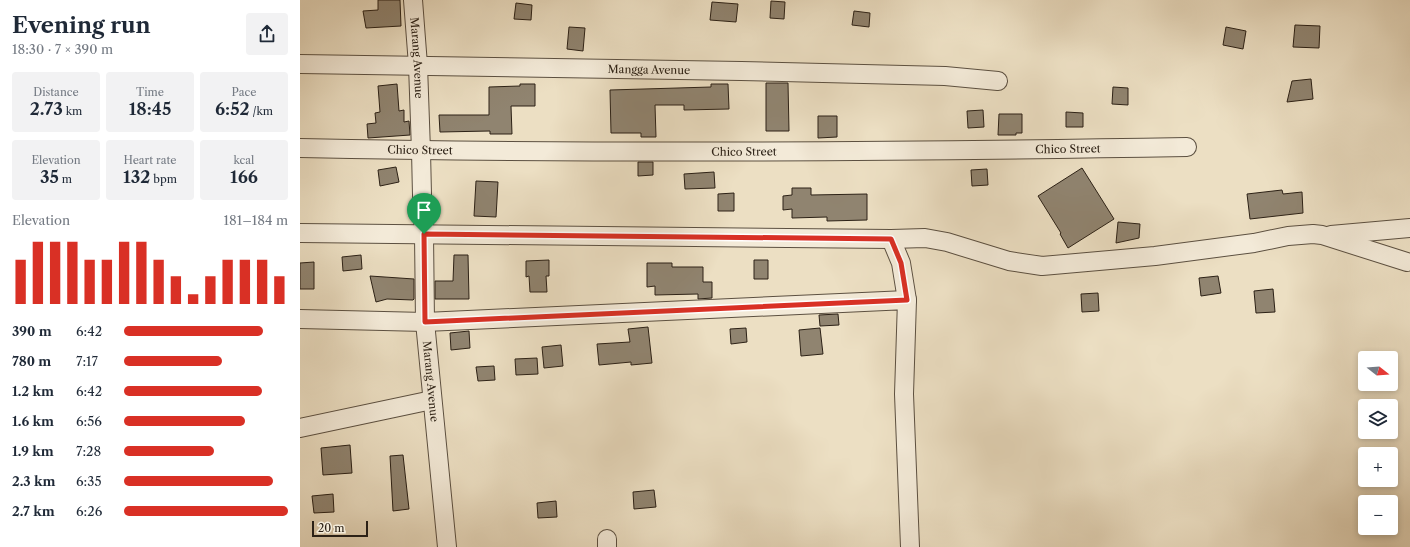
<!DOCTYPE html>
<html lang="en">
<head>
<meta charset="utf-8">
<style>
  :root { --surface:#fff; --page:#f2f2f3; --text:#1f2937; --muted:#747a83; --accent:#d93025 }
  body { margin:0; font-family:"Libre Caslon Text",serif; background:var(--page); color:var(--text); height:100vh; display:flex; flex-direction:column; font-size:15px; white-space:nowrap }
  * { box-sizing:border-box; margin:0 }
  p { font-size:13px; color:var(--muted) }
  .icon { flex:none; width:22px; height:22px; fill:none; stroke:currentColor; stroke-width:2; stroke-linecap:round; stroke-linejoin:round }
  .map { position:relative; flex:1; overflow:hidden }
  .sheet { display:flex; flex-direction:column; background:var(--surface); width:300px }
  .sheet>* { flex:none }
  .needle { width:26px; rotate:107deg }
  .tools { position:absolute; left:1058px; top:351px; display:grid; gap:8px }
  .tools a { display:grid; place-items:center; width:40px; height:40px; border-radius:4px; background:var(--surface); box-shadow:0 2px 6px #0003; font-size:20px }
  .scale { position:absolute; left:12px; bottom:10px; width:56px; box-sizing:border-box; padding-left:4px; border:2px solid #2c2116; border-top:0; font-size:11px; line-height:14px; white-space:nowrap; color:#2c2116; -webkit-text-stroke:3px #f3ead8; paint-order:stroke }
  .pin { position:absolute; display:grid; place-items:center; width:34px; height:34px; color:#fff; margin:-41px -17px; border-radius:50% 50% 50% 0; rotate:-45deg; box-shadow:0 0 4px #0007 }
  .pin .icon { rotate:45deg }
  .round { display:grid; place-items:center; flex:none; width:42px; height:42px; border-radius:4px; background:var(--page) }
  .head { display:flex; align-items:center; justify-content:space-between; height:68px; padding:0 12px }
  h1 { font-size:22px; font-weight:800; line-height:30px }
  .stats { display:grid; grid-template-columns:repeat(3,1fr); gap:6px; height:68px; padding:4px 12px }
  .stats div { display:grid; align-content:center; border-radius:4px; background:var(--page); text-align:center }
  .stats b { font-size:17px; font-weight:800 }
  .stats small { font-size:11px; font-weight:400 }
  .stats p { font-size:11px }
  .chart { height:112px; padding:8px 12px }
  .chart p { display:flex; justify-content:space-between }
  .chart svg { width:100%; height:72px; margin-top:4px; stroke:var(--accent); stroke-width:6 }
  ul { padding:0 12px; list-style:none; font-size:13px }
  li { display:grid; grid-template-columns:64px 48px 1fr; align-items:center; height:30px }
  li i { height:10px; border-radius:5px; background:var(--accent) }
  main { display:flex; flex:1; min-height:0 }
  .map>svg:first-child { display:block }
</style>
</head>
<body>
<main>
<section class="sheet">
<div class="head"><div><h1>Evening run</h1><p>18:30 · 7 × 390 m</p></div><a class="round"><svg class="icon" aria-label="share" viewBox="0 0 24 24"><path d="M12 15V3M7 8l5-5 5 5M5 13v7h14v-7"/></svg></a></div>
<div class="stats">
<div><p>Distance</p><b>2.73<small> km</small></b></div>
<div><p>Time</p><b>18:45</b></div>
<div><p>Pace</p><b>6:52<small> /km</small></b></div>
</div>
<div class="stats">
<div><p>Elevation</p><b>35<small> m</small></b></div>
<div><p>Heart rate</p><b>132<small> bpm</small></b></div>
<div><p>kcal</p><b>166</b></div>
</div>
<div class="chart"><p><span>Elevation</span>181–184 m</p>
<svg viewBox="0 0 160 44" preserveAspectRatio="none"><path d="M5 44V17M15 44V6M25 44V6M35 44V6M45 44V17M55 44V17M65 44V6M75 44V6M85 44V17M95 44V27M105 44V38M115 44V27M125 44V17M135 44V17M145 44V17M155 44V27"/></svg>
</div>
<ul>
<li><b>390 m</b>6:42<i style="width:85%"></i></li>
<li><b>780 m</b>7:17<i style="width:60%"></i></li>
<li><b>1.2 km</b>6:42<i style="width:84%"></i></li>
<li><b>1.6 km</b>6:56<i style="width:74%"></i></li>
<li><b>1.9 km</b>7:28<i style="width:55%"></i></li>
<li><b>2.3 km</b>6:35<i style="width:91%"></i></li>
<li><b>2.7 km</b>6:26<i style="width:100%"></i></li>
</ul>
</section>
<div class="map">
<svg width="1110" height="547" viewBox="0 0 1110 547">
  <rect width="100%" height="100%" fill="#ecdfc3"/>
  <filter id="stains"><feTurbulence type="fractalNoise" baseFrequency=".005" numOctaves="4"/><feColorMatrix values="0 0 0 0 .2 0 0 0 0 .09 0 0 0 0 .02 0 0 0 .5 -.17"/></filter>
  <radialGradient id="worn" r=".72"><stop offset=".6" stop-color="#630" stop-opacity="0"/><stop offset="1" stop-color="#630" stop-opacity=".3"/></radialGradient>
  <!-- building -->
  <path fill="#908470" stroke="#2c2116" d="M78,0H100L101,26L66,28L63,11L78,10Z
    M471,1L485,2L484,19L470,18Z
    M412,2L438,4L436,22L410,20Z
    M216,3L232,5L231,20L214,19Z
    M554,11L570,13L569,27L552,25Z
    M995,25L1020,26L1019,48L993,47Z
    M269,27L285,28L283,51L267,49Z
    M926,27L946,31L943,49L923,45Z
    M1011,79L1013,99L987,102L992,81Z
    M466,83H488L489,131H466Z
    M97,84L99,111L104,110V122L109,121L110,135L68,138L67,124L76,123L75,113L80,112L78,86Z
    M220,84H235V106H211L212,134H190V131L140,132L139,115H189V87L220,86Z
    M411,84H428L429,109L384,110V105H355L356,137H341V133H311L310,90L411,87Z
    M813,87L828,88V105L812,104Z
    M683,110L684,127L668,128L667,111Z
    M766,112L783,113V127H766Z
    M699,114H722V133H716V135H698Z
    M518,116H537V137L518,138Z
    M338,162H353V175L338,176Z
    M96,167L99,182L80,186L78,170Z
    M782,168L814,219L768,248L760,234L761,233L738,196Z
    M687,169L688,185L672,186L671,170Z
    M414,172L415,188L385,189L384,174Z
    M176,181L198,182L196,217L174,216Z
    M492,188H511V195L567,194V220L527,221V217L492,218V209L483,210V196L492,195Z
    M982,190L983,194L1002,192L1003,213L950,219L947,194Z
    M434,193V211H418V194Z
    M818,222L840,224L839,238L816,243Z
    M61,255L62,269L43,271L42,257Z
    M154,255H168L169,299H135V281H153Z
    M249,260V276H246L247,292H230L229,276L226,277V261Z
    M454,260H468V279H454Z
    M14,262V289H0V263Z
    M347,263H372V267H403V282H412V298L398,299V294L355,295V286L347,287Z
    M70,276L114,279V299L113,300L87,299L76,302Z
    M918,276L921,293L901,296L899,278Z
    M973,289L975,312L956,313L954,291Z
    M798,293L799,311L782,312L781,294Z
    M538,314L539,325L520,326L519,315Z
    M348,327L352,363L331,365V362L299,365L297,344L330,342L328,329Z
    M446,328L447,342L431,344L430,329Z
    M520,328L523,354L501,356L499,330Z
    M169,331L170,348L151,350L150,333Z
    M261,345L263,366L244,368L242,347Z
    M237,358L238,374L216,375L215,359Z
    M194,366L195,380L178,381L176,367Z
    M50,445L52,473L23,475L21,448Z
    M103,455L109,509L93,511L90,456Z
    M354,490L356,507L334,509L333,492Z
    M33,494L34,512L14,513L12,496Z
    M256,501L257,517L238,518L237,503Z"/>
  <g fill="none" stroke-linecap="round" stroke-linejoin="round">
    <!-- minor casing -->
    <g stroke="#5c5041" stroke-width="20">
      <g id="minor">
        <path id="s1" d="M113,0L118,65L121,151L122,195L124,234L125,322L147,547"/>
        <path id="s2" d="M0,64L441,71L645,76L698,81"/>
        <path id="s3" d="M0,148C296,154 592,152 887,147"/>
        <path d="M0,233L591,239L625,238L647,242L709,261L742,266L855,256L954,243L988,236L1013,234L1022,235L1107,262"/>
        <path d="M1031,235L1110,228"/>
        <path d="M591,239L601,263L607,300"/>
        <path d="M0,319L125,322L607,300L604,394L610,547"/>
        <path d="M0,428L132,400"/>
        <path d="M307,539V547"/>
      </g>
    </g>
    <!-- minor -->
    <use href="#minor" stroke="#f3ead8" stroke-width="18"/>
  </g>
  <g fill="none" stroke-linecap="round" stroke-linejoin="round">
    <!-- route casing -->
    <g stroke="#fff" stroke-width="8">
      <path id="route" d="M124,234L591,239L601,263L607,300L125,322Z"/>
    </g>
    <!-- route -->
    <use href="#route" stroke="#d93025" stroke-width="5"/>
  </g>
  <g text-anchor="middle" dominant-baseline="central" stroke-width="3.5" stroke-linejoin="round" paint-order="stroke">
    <!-- street labels -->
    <g font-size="11" fill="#2c2116" stroke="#f3ead8">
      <text stroke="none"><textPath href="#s1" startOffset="58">Marang Avenue</textPath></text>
      <text stroke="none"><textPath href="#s2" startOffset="349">Mangga Avenue</textPath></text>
      <text stroke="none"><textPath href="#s3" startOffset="768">Chico Street</textPath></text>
      <text stroke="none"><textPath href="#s3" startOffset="120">Chico Street</textPath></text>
      <text stroke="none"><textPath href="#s3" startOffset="444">Chico Street</textPath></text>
      <text stroke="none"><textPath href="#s1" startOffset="382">Marang Avenue</textPath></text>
    </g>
  </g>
  <rect width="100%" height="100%" filter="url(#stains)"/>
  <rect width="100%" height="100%" fill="url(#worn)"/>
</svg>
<div class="tools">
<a><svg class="needle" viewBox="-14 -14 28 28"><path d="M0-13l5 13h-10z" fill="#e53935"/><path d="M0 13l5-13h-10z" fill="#747a83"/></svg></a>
<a><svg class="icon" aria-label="layers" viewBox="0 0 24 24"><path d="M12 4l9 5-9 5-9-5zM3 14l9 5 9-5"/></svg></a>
<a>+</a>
<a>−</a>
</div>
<div class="scale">20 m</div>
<div class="pin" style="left:124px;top:234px;background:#1e9e55"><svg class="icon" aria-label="arrive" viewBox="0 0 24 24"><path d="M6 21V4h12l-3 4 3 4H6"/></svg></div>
</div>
</main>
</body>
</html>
